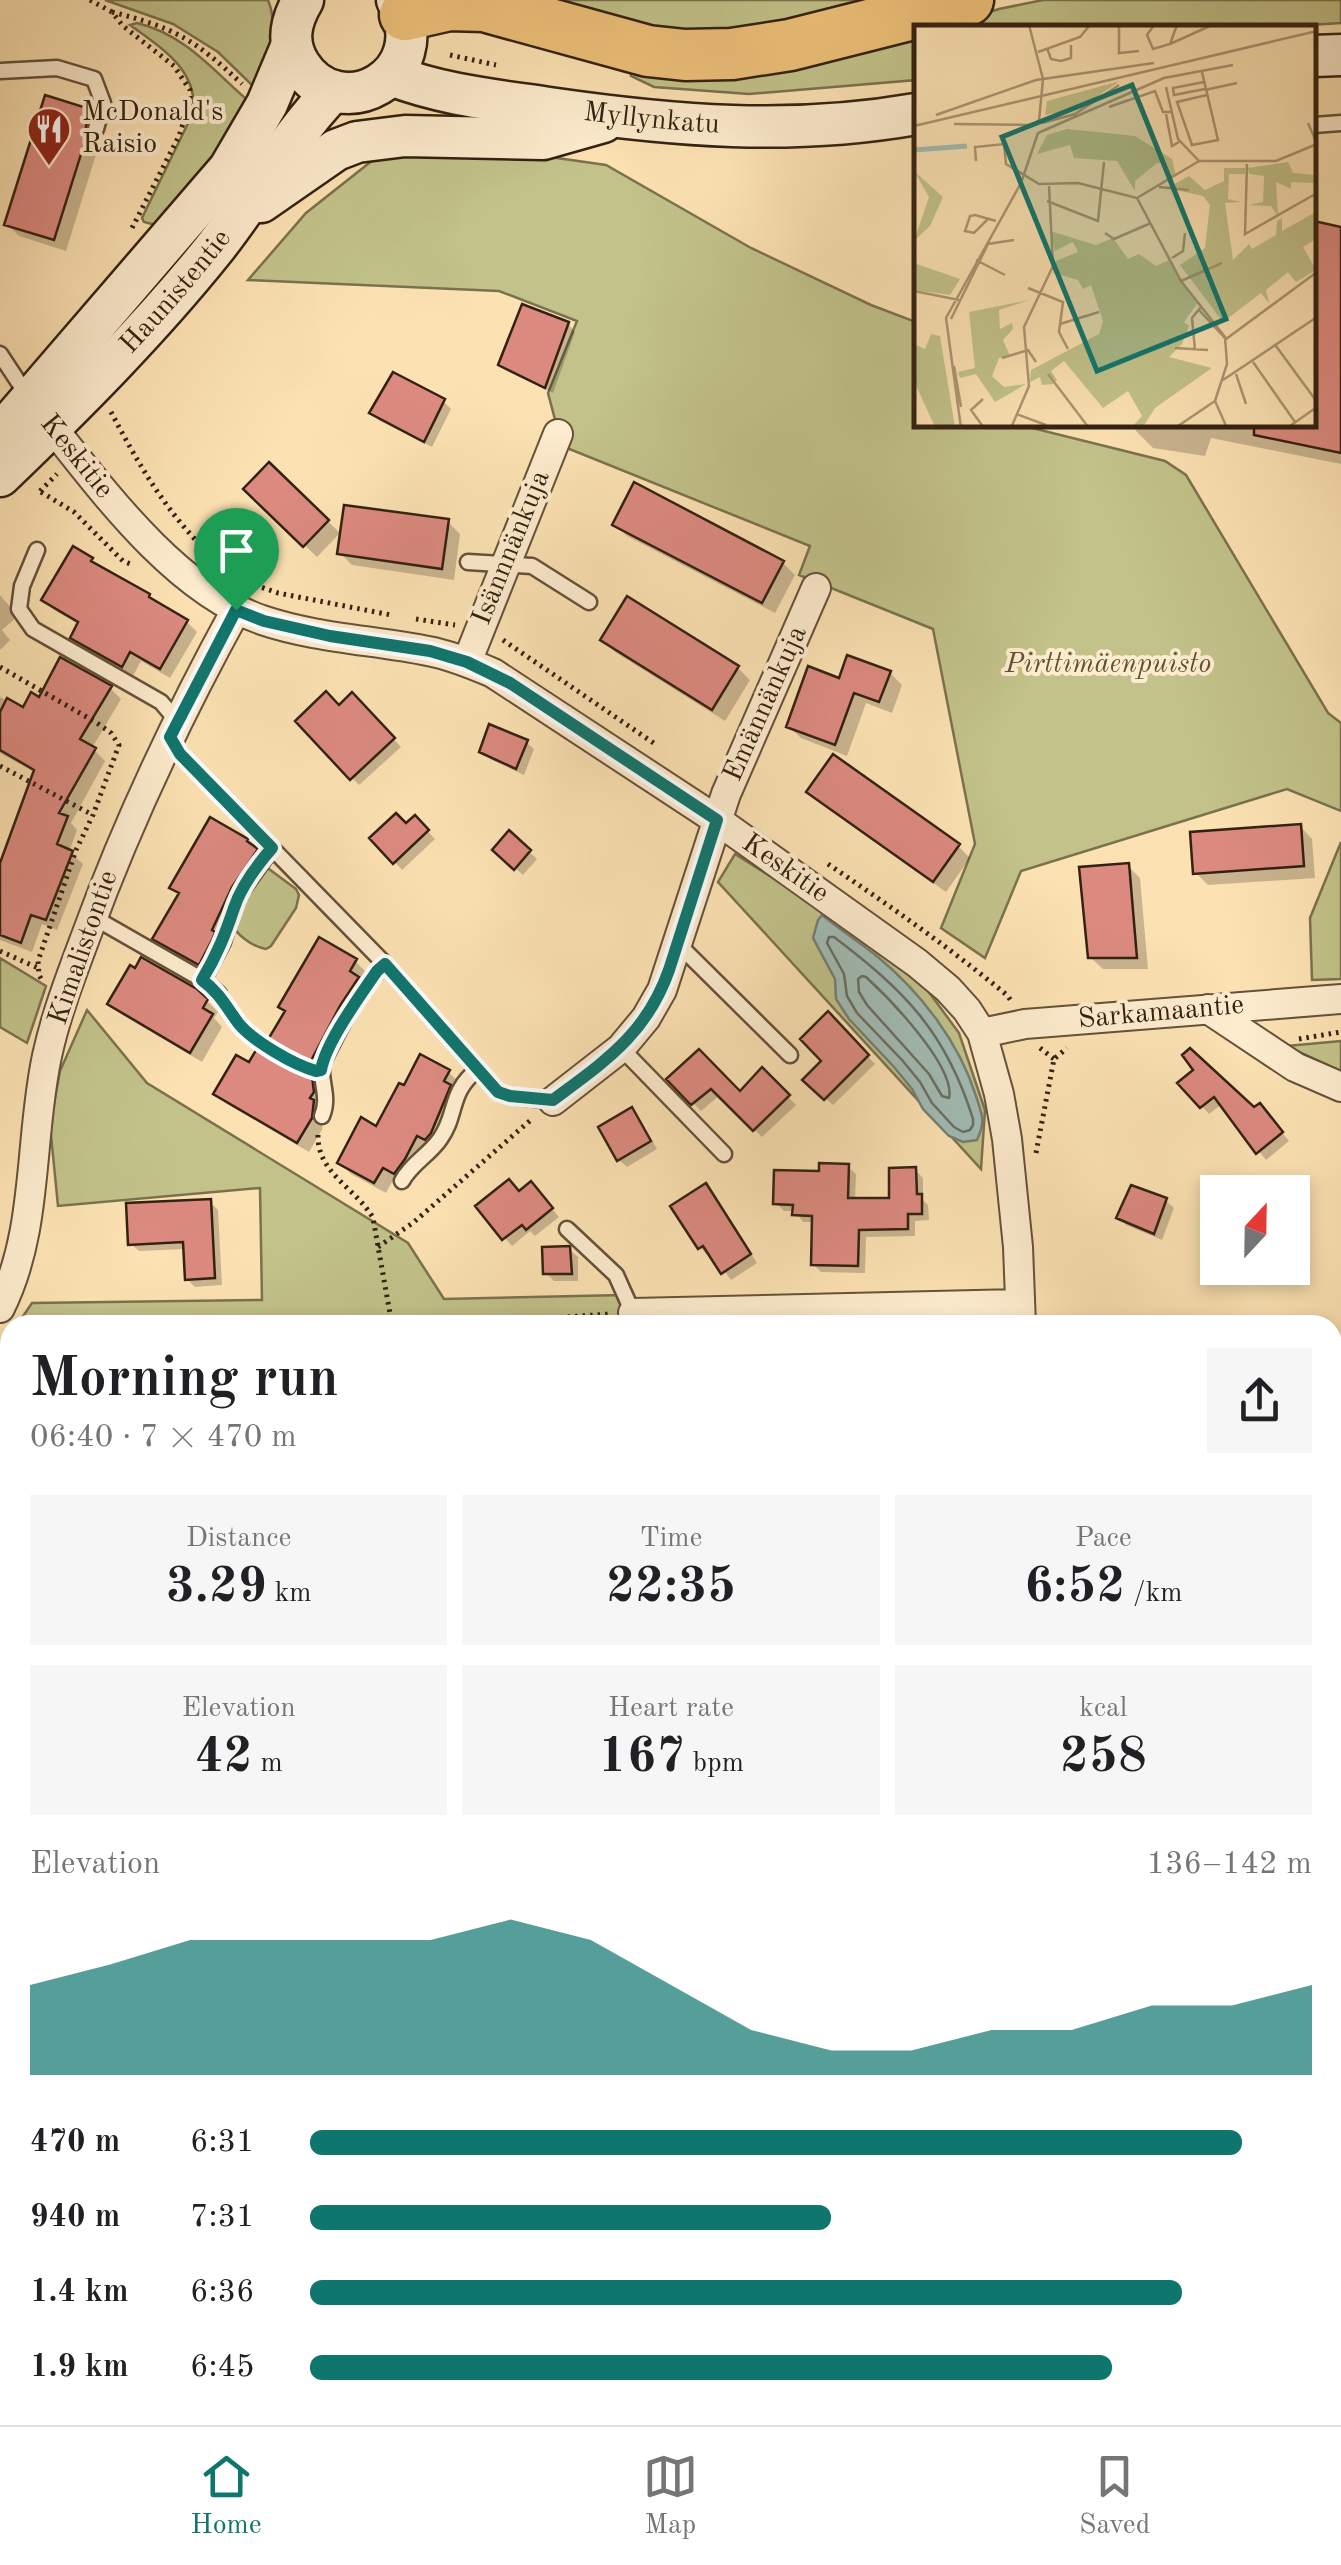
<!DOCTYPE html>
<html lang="en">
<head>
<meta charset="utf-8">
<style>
  :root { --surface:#fff; --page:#f6f6f6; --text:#202124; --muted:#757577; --line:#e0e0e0; --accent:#0f766e }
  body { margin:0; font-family:"Old Standard TT",serif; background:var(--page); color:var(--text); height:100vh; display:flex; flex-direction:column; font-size:38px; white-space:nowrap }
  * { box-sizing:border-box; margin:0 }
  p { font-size:32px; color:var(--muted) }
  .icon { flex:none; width:55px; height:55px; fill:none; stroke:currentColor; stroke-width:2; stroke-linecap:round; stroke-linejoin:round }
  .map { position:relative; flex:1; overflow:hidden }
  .side { position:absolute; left:0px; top:1315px; width:1342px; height:1110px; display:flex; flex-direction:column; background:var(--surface); border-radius:30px 30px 0 0; box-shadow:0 5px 15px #0003 }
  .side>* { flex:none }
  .needle { width:65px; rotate:22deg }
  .tools { position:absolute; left:1200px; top:1175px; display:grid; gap:20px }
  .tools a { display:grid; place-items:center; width:110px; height:110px; border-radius:0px; background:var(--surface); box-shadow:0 5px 15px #0003; font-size:50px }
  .pin { position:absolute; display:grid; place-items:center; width:85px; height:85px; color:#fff; margin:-102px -42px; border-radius:50% 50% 50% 0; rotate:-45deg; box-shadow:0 0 10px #0007 }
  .pin .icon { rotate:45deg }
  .round { display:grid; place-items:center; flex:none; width:105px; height:105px; border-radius:0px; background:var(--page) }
  .headline { display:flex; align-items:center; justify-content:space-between; height:170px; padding:0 30px }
  h1 { font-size:55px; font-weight:800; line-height:75px }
  .metrics { display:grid; grid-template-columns:repeat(3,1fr); gap:15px; height:170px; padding:10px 30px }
  .metrics div { display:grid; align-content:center; border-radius:0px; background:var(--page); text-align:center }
  .metrics b { font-size:50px; font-weight:800 }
  .metrics small { font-size:28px; font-weight:400 }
  .metrics p { font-size:28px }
  .chart { height:280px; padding:20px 30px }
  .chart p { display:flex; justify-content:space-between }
  .chart svg { width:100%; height:180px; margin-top:10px; fill:var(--accent); opacity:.7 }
  ul { padding:0 30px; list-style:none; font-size:32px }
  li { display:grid; grid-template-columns:160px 120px 1fr; align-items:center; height:75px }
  li i { height:25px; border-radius:12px; background:var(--accent) }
  .menu { display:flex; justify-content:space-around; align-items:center; height:140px; border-top:2px solid var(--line); background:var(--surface); font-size:28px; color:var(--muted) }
  .menu a { display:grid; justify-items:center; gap:5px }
  .menu .active { color:var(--accent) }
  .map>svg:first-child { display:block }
</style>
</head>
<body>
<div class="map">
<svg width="1341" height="2425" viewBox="0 0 1341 2425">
  <rect width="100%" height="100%" fill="#fce2b3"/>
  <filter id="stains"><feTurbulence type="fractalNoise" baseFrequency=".002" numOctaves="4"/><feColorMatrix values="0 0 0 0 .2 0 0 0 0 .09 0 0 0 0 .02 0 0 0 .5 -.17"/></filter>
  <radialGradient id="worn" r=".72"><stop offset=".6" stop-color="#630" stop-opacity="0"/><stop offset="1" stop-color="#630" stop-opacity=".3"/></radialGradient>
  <!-- green -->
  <path fill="#c2c28a" stroke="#7a724e" stroke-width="2.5" d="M105,0H268C280,29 267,61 257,90L218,52L173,24Z
    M540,0H891L795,25L679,36Z
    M1043,0H1341V23L1261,28H937L999,9Z
    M137,23C187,35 215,73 252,104L163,227L144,222L142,218L193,113C199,70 161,48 130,25Z
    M916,33V80L749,94L654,87L631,76V69Z
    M479,147L606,165L751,248L871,305L916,322V425H1030L1032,428L1165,461L1186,475L1328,713L1341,723V811L1287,789L1021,871L985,958L941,928L975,844L933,629L799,575L810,546L562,446L548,393L577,321L499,291L248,280L306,213L378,156Z
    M1341,842V979L1312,980L1310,918Z
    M735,854L822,909L920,980L959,1033L985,1110L981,1169L718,882Z
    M269,869L296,889L299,895L296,908L271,946L266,949C254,947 241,938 234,928L240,902L263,870Z
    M0,958L46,986L27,1043L0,1027Z
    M87,1010L147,1083L408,1243L444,1299L623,1295L638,1325H17L32,1303L262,1300L260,1188L58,1206L50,1125L60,1071Z
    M1341,1041V1071L1286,1046Z
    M10,1335V1431L0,1424V1349Z
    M1341,1761V2425H1297L1294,2415H1332V1766Z
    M10,2130V2415H915L906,2425H0V2132Z"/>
  <!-- water -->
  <path fill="#a1bcb5" stroke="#757e73" stroke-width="2.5" d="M822,915C841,930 860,943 878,957C921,993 959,1042 976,1096C982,1115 986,1121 977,1140L963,1142L949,1136L923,1109L912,1089L894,1067L849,1019L836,999L835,979L813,938L818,920Z"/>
  <!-- shadow -->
  <path fill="#0003" d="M89,112L101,124L97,141L98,148L66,251L19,236L7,224Z
    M1314,224L1341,229V464L1211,438L1205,456L1153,448L1136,431L1137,427L1129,425H1314Z
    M568,324L575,332L553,393L509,372L501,364Z
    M443,401L451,409L432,447L380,421L372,413Z
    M269,465L340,533L317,557L246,489Z
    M448,522L460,534L454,580L352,565L340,553Z
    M615,524L783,563L795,575L775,613L627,536Z
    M91,560L100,569L149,596L156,604L187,622L197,632L170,678L141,661L133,676L83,648L73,637L80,625L54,610L44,600Z
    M0,595L18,616L2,630L10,640L0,650Z
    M628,600L738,668L750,680L725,721L615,652L603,640Z
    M890,673L902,685L892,713L866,703L847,756L801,738L788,726L840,681Z
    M110,688L121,699L92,748L105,761L71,823L77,830L69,852L83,864L57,930L42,924L32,952L0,940V871L36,773L0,753V697L24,710L40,700Z
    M352,695L401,747L359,785L298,721L339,708Z
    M526,742L534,749L524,775L490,759L482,751Z
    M809,791L958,846L970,858L946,892L821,803Z
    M415,818L435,839L402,870L373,838L406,826Z
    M1300,826L1312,839L1315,878L1208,885L1196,873Z
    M510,834L537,859L523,875L495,850Z
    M246,841L268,862L242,899L211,975L166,949L155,938L180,895L172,887Z
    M1128,866L1140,878L1148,969H1103L1090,957Z
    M355,961L366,972L323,1071L324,1114L322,1130L309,1152L227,1104L216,1093L249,1065Z
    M206,1000L218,1012L214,1018L222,1027L202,1062L121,1014L110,1003Z
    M828,1014L875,1064L833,1105L806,1080L824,1062Z
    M762,1071L796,1105L762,1137L720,1095L701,1111L670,1079L740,1094Z
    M448,1072L460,1083L461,1098L406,1184L394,1178L386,1193L351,1174L340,1163L377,1129L405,1088Z
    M1181,1083L1267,1114L1289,1141L1266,1160L1222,1104L1209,1114Z
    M631,1110L639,1118L657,1149L627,1167L619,1160Z
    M848,1167L856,1174L855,1200H892L915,1170L923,1178V1200L928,1205L929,1220L915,1221V1236L866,1237L865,1273L821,1272L813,1264L814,1222H803L795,1211H784L776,1203L821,1174Z
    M538,1192L559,1217L535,1236L530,1231L512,1246L478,1206L519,1193Z
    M713,1194L757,1263L731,1280L711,1253L707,1255L700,1247Z
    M1166,1201L1174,1208L1162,1240L1126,1225L1119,1217Z
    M210,1202L218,1210L222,1285L195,1287L187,1279L186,1249L139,1251L131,1244Z
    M570,1250L578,1257V1281H554L546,1273Z
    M1332,1427L1341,1430V1517L1332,1514Z
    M10,1515V1632L0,1634V1517Z
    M1341,1577V1689L1332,1686V1600Z
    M10,1728V1766L5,1729Z
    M1095,2415H1137L1142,2425H1098Z"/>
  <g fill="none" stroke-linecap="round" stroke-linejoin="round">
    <!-- shore -->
    <path stroke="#6a6e63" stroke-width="2.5" d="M829,937H834C905,991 946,1032 973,1119V1125L970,1130L963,1132L954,1127L932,1103L920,1082L902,1060L857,1013L847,996L844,974L827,943Z
      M862,976L866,977C889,998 956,1067 949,1098L942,1096L929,1074L867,1005L859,992L858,979Z"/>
  </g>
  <!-- building -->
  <path fill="#dc8a80" stroke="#332111" stroke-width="2.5" d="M45,95L90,109L86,127L87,135L54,240L4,225Z
    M1314,221L1341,227V453L1254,435V425H1314Z
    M522,304L569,322L545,388L498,365Z
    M393,372L445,399L424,442L369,413Z
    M269,462L329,520L303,547L243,489Z
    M634,482L784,561L762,603L612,525Z
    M344,505L449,519L442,569L337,554Z
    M73,546L93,558L91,561L150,594L149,597L188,620L160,669L130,652L122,667L70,638L78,622L41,600Z
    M627,596L739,666L712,710L600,640Z
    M847,655L891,671L879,702L854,693L835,745L786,727L808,666L839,678Z
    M60,657L112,686L80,739L96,748L59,813L68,816L57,844L73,851L46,920L31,915L21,943L0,935V863L34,770L0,750V712L7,698L23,707L31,692L39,697Z
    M326,691L339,705L352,692L395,738L350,780L295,721Z
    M489,724L528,740L516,769L479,752Z
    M833,754L960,844L933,882L806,792Z
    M396,813L406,823L415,815L429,830L393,864L369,838Z
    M210,817L248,839L247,841L258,849L232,887L212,930L215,932L213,938L199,965L152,939L179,893L169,888Z
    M1301,824L1304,866L1193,874L1190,832Z
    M509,830L531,850L514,870L492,850Z
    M1129,863L1137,958H1088L1079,867Z
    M319,937L357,959L350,971L359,977L340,1006L312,1059L308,1073L312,1076L314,1092L310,1098L314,1100L312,1118L297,1143L213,1094L236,1055L249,1062L259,1045L263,1048L285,1011L278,1007Z
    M141,957L197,989L208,999L203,1008L213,1014L190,1053L107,1004L130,965L135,968Z
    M828,1011L869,1055L824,1100L802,1080L821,1061L800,1039Z
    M1190,1048L1254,1107L1260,1103L1283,1132L1256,1154L1214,1097L1200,1108L1177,1083L1193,1070L1182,1055Z
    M699,1049L740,1091L762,1067L790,1095L753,1131L711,1089L691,1105L666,1079Z
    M420,1054L450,1070L444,1081L451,1085L431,1133L425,1140L417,1136L405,1159L394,1174L383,1168L374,1183L337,1163L361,1117L376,1126L399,1083L404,1085Z
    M632,1107L651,1141L617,1161L598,1127Z
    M819,1163L849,1164L848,1198H889V1168L916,1167L917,1194H922V1214H908V1229L859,1230L858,1266L811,1265L812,1216L792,1215L793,1205L773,1204L774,1170L819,1171Z
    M509,1179L519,1191L531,1181L553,1208L526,1230L522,1225L502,1240L475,1206Z
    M706,1183L751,1254L721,1274L703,1246L698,1249L670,1206Z
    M1131,1185L1167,1198L1154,1234L1116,1218Z
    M211,1199L215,1278L185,1280L183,1242L128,1245L126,1203Z
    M570,1246L572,1274H543L542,1247Z"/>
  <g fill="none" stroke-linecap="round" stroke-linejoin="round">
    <!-- lane casing -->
    <g stroke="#65513a" stroke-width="19">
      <path id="lane" d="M0,71L57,68L94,79L103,103L96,129
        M1314,125L1341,123
        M0,354L27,395
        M37,550L22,586L19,609L33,629L161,702L177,721
        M468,562L532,566L589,602
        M170,738L180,754L385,964L498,1092L510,1096L553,1101
        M93,917L203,980
        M677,943L790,1055
        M219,994L203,980L223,942L234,907L241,892L272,848
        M621,1048L724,1154
        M322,1116C330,1097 320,1082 322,1064C338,1032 359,988 385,964
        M402,1181C411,1164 429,1155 440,1139C458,1114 448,1093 478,1069
        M567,1229L616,1275L633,1313
        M1332,1941L1341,1940
        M1173,2415L1176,2425
        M1033,2425L1038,2415"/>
    </g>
    <!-- street casing -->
    <g stroke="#65513a" stroke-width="32">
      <path id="street" d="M40,412C98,484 172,589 262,620C315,638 373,640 428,651C450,655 472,664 493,673L717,820L917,963L948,989L967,1010L982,1033L999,1094L1007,1139L1018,1247L1021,1325
        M467,662L558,434
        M1208,1009L1295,1067L1341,1087
        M982,1033L1025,1024L1341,999
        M553,1101L621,1048L646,1018L662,990L726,794L816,588
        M0,1308C39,1230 29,1139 47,1056C56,1014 72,973 87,933C128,821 179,714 236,610
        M633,1313L1019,1304
        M0,1669L10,1666
        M0,1886L10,1892
        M1228,2415L1231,2425"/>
    </g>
    <!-- secondary casing -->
    <g stroke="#332111" stroke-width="45">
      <g id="secondary">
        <path d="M303,0C290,22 286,43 300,65C339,127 437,77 397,0"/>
        <path d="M1314,56L1341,55"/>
        <path id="s1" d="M391,75C442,95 495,100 549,108C674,126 790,136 916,114"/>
        <path d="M261,202L336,150L357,142L405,136L543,139L603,122"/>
        <path d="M0,435L229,169L267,104L291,47"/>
        <path id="s2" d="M0,476C75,404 149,330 214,249C255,197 288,138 333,91"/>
      </g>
    </g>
    <!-- highway casing -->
    <g stroke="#332111" stroke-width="55">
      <path id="highway" d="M405,15L449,5L484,6L648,51L685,55L732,54L790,45L968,0"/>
    </g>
    <!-- path -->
    <path stroke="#332111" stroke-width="5" stroke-dasharray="2.5 5" stroke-linecap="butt" d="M90,0L112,12L123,26L174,66L190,90V102L179,136L130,232
      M112,12C176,28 195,40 242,84
      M450,55L496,65
      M111,412C141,469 176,530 229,570
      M40,491L57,474
      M41,492L74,512L123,561L133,565
      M255,585L278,593L391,615
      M416,619L455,625
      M503,640L655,744
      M0,667L97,723L111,733L119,745L93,815L76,850L38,961L39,975L43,982
      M0,766L93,815
      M828,864C890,906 950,948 1008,996L1011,1001
      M0,951L38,968
      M228,1007C251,1039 271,1048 304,1067
      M1299,1039L1341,1032
      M1040,1048L1054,1059
      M318,1135C317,1173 356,1188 373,1218L392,1325
      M1036,1153L1054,1059L1067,1048
      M378,1247L414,1222L533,1118
      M448,1325L610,1314
      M1332,2052L1341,2064
      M0,2198L10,2213
      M122,2415L132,2425
      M1265,2415L1268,2425
      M535,2425L547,2415"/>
    <!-- lane -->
    <use href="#lane" stroke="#fdecce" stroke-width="14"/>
    <!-- street -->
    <use href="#street" stroke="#fdecce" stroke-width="28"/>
    <!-- secondary -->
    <use href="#secondary" stroke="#fdecce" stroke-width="40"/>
    <!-- highway -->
    <use href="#highway" stroke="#eec17a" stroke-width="50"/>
  </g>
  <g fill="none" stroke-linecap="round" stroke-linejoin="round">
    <!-- route casing -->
    <g stroke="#fff" stroke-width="20">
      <path id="route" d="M236,610L264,621L330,636L430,651L467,662L510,683L717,820L669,970C646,1035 605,1061 553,1100L510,1096L498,1092L385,964L377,971C360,996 326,1042 321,1070L316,1071C294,1065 253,1041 239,1024C227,1008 219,992 202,980C217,955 225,935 234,908C241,887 258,864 272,848L180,754L170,737Z"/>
    </g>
    <!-- route -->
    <use href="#route" stroke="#0f766e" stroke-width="12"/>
  </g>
  <!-- icons -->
  <defs>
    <g id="restaurant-pin" transform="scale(2.25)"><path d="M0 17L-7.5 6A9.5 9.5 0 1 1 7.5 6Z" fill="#8f2418" stroke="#fdecce"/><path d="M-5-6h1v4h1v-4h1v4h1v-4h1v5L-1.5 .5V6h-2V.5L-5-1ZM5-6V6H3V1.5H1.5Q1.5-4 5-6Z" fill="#fff"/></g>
  </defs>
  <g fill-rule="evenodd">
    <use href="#restaurant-pin" x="49" y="129"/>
  </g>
  <g text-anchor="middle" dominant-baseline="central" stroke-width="8" stroke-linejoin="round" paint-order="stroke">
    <!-- poi labels -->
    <g font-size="28" fill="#332111" stroke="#fdecce" text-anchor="start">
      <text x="82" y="113">McDonald's<tspan x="82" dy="32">Raisio</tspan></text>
    </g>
    <!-- street labels -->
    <g font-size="28" fill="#332111" stroke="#fdecce">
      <text stroke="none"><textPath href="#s1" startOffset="265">Myllynkatu</textPath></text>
      <text stroke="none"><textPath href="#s2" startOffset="255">Haunistentie</textPath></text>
      <text transform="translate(76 457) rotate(51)">Keskitie</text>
      <text transform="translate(512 548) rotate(-68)">Isännnänkuja</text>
      <text transform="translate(766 704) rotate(-66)">Emännänkuja</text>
      <text transform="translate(785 869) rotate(35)">Keskitie</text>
      <text transform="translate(84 948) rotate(-71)">Kimalistontie</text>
      <text transform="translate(1161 1013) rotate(-5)">Sarkamaantie</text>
    </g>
    <!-- park labels -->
    <g font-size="28" font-style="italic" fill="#5e5135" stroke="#fdecce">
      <text x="1108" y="665">Pirttimäenpuisto</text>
    </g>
  </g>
  <!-- overview -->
  <g transform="translate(914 25)">
    <rect width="402" height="402" fill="#fce2b3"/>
    <path d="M206,56L166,83L131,90L133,76ZM153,104L221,111L258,134L262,151L253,155L250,138H243L221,156V166L203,136L160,133L156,120L123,129L133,110ZM374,137L379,148L402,150V158L377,157V164L362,157L364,191L357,181L334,180L349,177L350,151L335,149L334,143ZM310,143H331V149H315L314,174L327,177L311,178L319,235L335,219L338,224L362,210L363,196L368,193V206L400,188L402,179V214L389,222L402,245L382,257L374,247L352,265L355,278L347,268L309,297L266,240L291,223L296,180L289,171L253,163L275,151L291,165L310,156ZM0,146L29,172L16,201L0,216L15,172ZM136,206L182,220L199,213L214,234L225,229L242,241L255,235L283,279L270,297L275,301L268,319L255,332L298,343L241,383L229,402H218L228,391L214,366L189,383L150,336L137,346L143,355L139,359L128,360L126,352L116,357L117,345L185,309L189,296L177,260L169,264L164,255L139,248L142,236L164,227L159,217L141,226ZM0,238L46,254L36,270L0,265ZM116,275L85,285L86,304L98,298L99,304L89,315L96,331L85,333L78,351L90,362L112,359L81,377L62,349L46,353L44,347L61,343L55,287ZM17,309L26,311L41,402H21L0,356V319L11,324Z" fill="#c2c28a"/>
    <path fill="none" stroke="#a1bcb5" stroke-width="5" d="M0,125L53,121"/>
    <path fill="none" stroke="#ac9572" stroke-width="2.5" d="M115,0L129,54L125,96M205,0V28L225,26M240,0L233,10L239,24L256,19L263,0M256,19L298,0M133,23L137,34L147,36L157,33V20M124,27L166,12L176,0M288,47L304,115L278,120L263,77L293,70M290,57L259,63L260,70L291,64M252,62L264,114L285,136M291,65L323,58M195,82L241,66L249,87H258M252,89L258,121L265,117M22,90L122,55L240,38M128,98L161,89L205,60M40,99L117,100M0,101L403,6M124,108L250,53L319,40M62,136L61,122L90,119L92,139L125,159L164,158L223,173L267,256L311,312L313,339L301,376L313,403M285,136H362L403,119L394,98M333,139L331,209L403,168M245,162L275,165M223,173L285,136M133,176L184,196L190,137M74,194L60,208L51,206L56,191L61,190L82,196M191,208L200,214L237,198M258,233L269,226L271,208M62,235L91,250M267,256L308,238M114,263L149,277L145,307L154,324M0,266L45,275M284,284L312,314L403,247M37,294L74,219L100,215M146,299L185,287M362,321L403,377M261,323L294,325M281,325L278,293L287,282M88,333L114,325L122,337M339,337L381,397M40,341L47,382M134,349L175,403M322,349L332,379M309,355L403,292M69,374L57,385L70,403M102,389L132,400M47,403L32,293L107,158L124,108M97,403L115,361L110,302L139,241L135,161M261,403L301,376M373,403L403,382"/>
    <path fill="#0f766e" fill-opacity="0.15" stroke="#0f766e" stroke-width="5" d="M218,60L312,294L183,346L88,112Z"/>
    <rect width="402" height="402" fill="none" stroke="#332111" stroke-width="5"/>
  </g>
  <rect width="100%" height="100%" filter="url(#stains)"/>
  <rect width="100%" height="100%" fill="url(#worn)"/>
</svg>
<div class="tools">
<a><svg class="needle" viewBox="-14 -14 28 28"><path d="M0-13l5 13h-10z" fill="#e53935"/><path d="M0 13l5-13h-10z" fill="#757577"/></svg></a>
</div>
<div class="pin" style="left:236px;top:610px;background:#1e9e55"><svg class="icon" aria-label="arrive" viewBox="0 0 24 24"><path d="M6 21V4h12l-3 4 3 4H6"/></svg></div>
<section class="side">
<div class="headline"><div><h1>Morning run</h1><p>06:40 · 7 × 470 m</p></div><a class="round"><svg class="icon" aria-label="share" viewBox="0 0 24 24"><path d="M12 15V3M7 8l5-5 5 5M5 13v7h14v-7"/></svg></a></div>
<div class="metrics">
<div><p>Distance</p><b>3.29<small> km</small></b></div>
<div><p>Time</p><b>22:35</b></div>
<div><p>Pace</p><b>6:52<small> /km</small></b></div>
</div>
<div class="metrics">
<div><p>Elevation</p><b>42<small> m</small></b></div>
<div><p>Heart rate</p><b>167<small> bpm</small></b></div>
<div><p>kcal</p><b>258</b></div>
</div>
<div class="chart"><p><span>Elevation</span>136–142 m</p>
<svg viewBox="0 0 160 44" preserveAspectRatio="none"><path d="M0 44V22L10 17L20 11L30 11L40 11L50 11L60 6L70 11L80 22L90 33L100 38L110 38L120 33L130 33L140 27L150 27L160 22V44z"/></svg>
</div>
<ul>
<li><b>470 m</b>6:31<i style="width:93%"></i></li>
<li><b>940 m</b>7:31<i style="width:52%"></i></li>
<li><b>1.4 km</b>6:36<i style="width:87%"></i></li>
<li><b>1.9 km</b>6:45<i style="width:80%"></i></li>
</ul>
</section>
</div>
<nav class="menu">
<a class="active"><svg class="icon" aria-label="home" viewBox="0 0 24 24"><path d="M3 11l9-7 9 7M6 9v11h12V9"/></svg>Home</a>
<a><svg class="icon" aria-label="map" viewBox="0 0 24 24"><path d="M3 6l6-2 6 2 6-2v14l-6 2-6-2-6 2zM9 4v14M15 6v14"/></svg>Map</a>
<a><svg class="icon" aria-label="saved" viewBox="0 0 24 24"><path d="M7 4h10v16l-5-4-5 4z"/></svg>Saved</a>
</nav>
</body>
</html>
